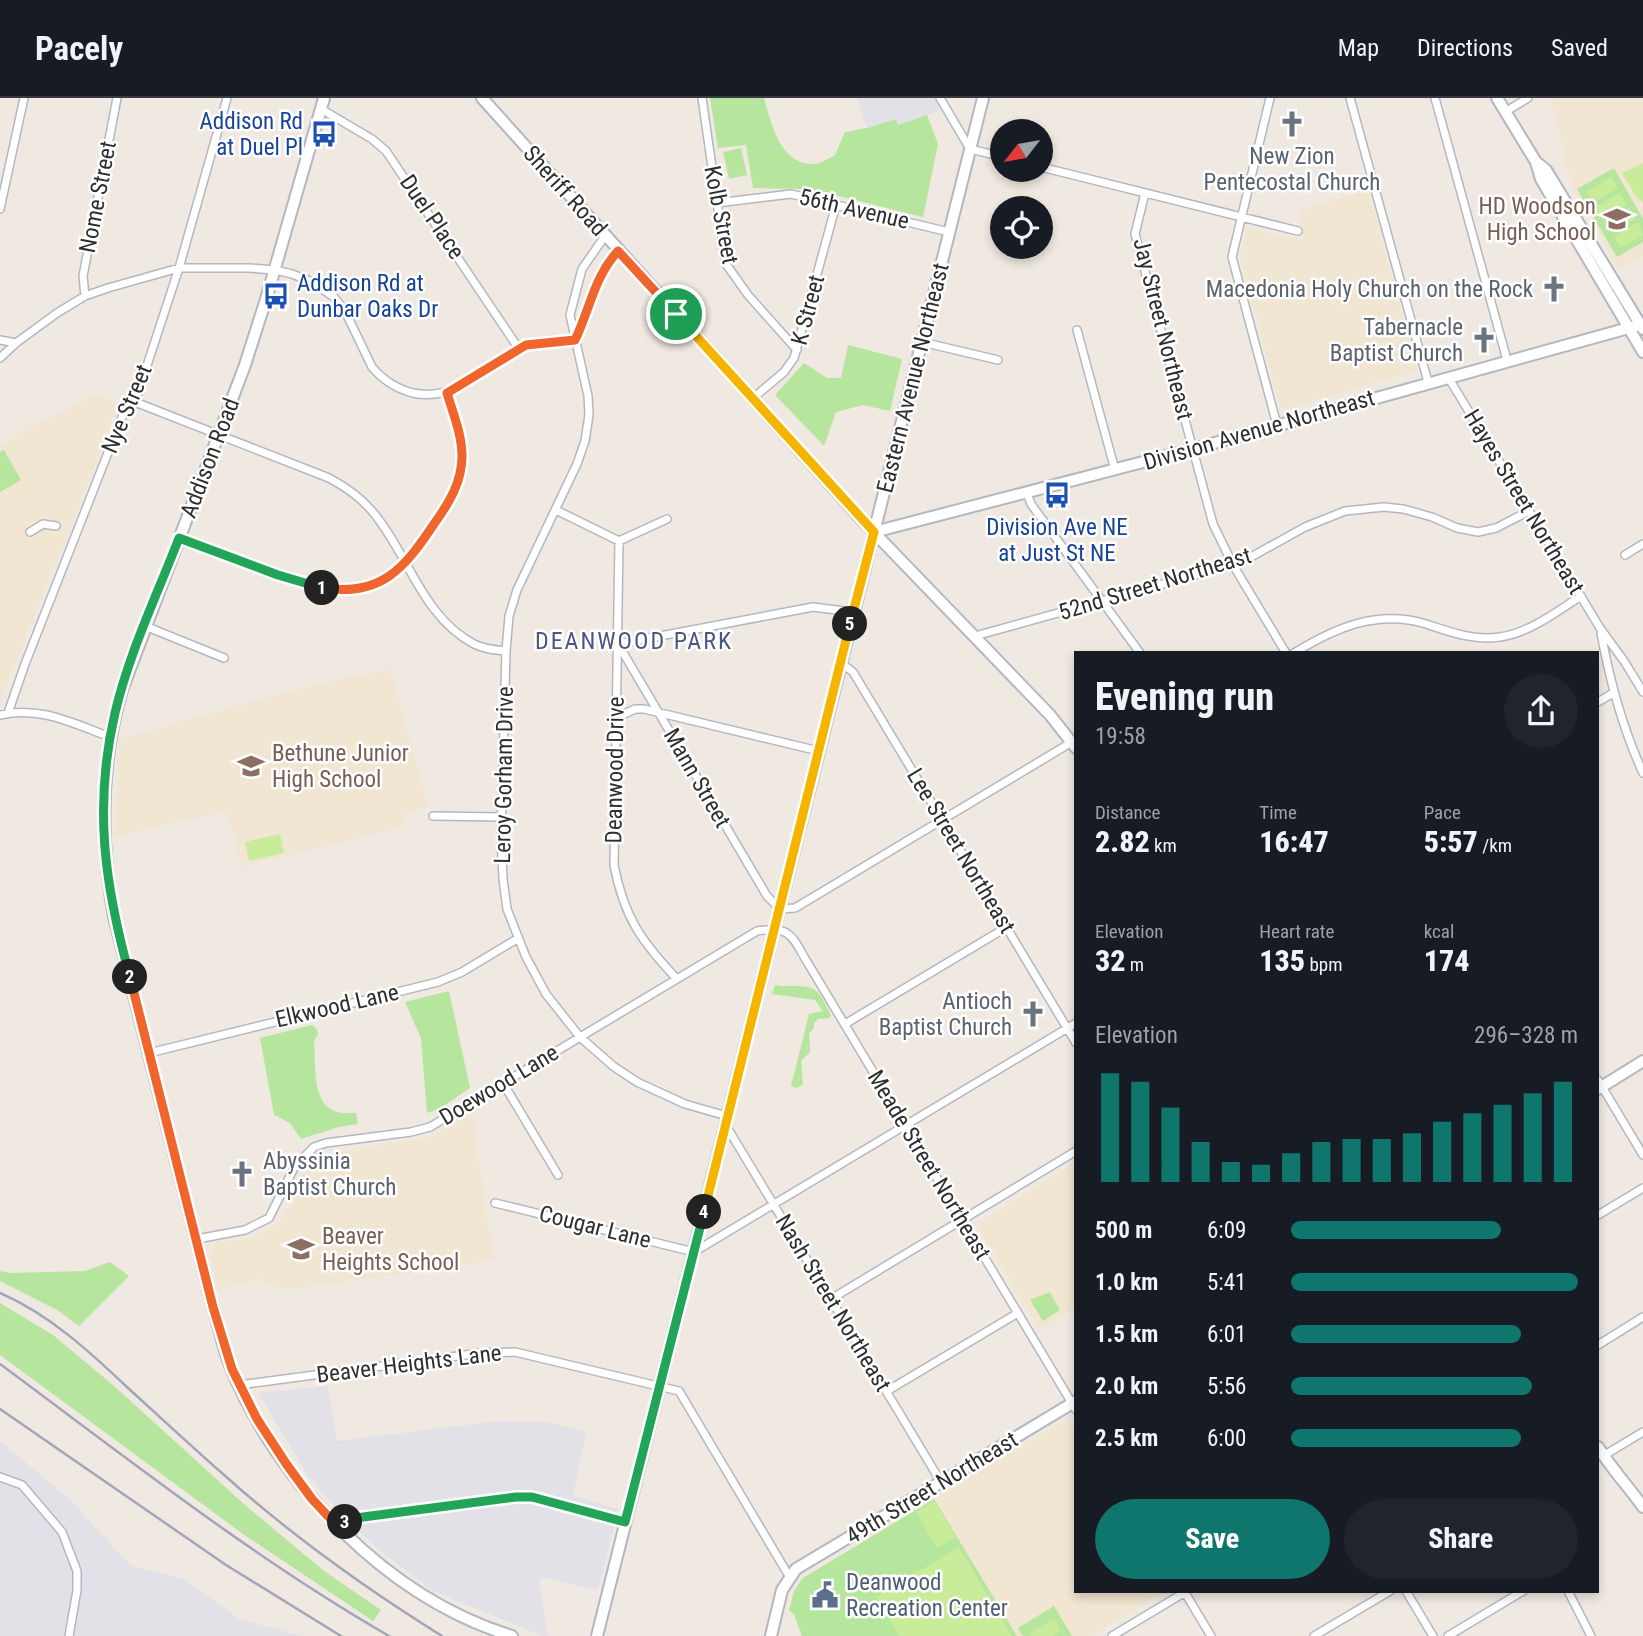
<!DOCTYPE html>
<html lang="en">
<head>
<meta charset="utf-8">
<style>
  :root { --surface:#171b24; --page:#20242c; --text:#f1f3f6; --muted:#9ea1a6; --line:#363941; --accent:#0f766e }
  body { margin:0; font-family:"Roboto Condensed",sans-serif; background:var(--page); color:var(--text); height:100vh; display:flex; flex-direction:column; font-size:26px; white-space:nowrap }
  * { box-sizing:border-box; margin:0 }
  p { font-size:23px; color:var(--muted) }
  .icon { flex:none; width:38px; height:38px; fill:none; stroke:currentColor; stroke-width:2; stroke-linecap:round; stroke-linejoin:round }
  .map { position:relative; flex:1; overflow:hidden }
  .details { position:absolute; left:1074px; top:553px; width:525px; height:942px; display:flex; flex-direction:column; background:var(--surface); border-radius:0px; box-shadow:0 4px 10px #0003 }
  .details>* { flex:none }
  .needle { width:46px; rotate:239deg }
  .buttons { position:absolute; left:990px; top:21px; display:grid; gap:14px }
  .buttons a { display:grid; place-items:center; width:63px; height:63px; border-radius:50%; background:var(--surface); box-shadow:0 4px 10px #0003; font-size:35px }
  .pin { position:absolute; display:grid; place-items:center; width:60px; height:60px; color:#fff; margin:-30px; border:4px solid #fff; border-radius:50%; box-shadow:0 2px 7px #0007 }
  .km { position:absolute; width:35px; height:35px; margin:-18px; border-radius:50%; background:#222; color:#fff; font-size:19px; line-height:35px; text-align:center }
  .round { display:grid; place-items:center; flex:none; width:74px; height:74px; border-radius:37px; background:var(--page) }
  .summary { display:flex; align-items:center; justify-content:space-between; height:119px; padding:0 21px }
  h1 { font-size:38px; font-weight:800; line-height:52px }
  .figures { display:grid; grid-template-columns:repeat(3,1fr); gap:10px; height:119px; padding:7px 21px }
  .figures div { display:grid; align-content:center }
  .figures b { font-size:30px; font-weight:800 }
  .figures small { font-size:19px; font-weight:400 }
  .figures p { font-size:19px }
  .chart { height:196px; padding:14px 21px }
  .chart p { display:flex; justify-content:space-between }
  .chart svg { width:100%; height:126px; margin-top:7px; stroke:var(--accent); stroke-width:6 }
  .primary-button { display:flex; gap:14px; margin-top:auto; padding:14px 21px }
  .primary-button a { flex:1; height:80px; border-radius:42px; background:var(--accent); color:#fff; font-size:28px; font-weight:800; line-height:80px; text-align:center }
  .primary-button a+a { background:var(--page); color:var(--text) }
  ul { padding:0 21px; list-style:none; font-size:23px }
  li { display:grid; grid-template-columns:112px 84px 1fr; align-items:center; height:52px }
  li i { height:18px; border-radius:9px; background:var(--accent) }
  header { display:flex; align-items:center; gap:42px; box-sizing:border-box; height:98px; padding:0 35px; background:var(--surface); border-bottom:2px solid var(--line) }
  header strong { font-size:33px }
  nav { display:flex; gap:38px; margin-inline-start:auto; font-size:24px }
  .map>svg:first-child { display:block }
</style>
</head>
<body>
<header>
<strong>Pacely</strong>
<nav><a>Map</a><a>Directions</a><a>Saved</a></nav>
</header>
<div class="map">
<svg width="1643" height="1538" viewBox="0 0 1643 1538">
  <rect width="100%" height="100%" fill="#efe9e1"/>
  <!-- industrial -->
  <path fill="#e3e1e8" d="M857,0H934L940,12L903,27H898L895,21L867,30Z
    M328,1288L337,1343L499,1323L546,1324L586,1334L573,1398L618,1411L598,1492L544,1480L539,1482L548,1538H543L433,1493L377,1450L338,1413L309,1379L258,1295Z
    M0,1343L68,1400L131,1468L183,1481L241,1522L303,1538H0Z"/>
  <!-- education -->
  <path fill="#f0e6d1" d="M1551,0H1643V159L1618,170L1570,83Z
    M1368,92L1418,273L1281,312L1240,159L1246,130L1302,142L1300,113Z
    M95,296L118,305L94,371L0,604V347Z
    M390,571L428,708L403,716L405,728L242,769L227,713L114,739L120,641L297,591Z
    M473,1015L486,1118L495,1162L301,1190H275L261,1181L218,1192L210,1154L215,1144L248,1141L275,1127L292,1106L306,1069L317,1058L433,1038Z
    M1076,1064V1209L1040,1232L976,1127Z
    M1068,1320L1076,1334V1493H1165L1091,1538H1017L934,1401Z"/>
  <!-- green -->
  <path fill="#b6e59e" d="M710,0H764C771,25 780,67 814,66C820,66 829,60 835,57L845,34L867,30L896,21L898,27L927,17L938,46L923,119L810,91L753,90L746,47L718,50Z
    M741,50L747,77L729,81L723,54Z
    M1614,70L1643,121V144L1617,159L1577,91Z
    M848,247L902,261L890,313L863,307L836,314L824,348L775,297L804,265L827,280H841Z
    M4,352L21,382L0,394V354Z
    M775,887C787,890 805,885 815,892C822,897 827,910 831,917L830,920L818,921L814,925V930L809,936L810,954L801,963L803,986L797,990L791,988L809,916L823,913L815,902L772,896Z
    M449,893L470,990L439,1011L427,1015L421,940L405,904Z
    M312,927L316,930L318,936L314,943C316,964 311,1003 334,1013C340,1016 349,1015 356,1015L358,1026L339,1029L301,1041L290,1025L274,1017L260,940Z
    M110,1164L129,1178L79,1228L57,1212L0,1183V1173L9,1175L85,1173Z
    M1050,1194L1060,1212L1043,1223L1030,1202Z
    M0,1205L53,1237L113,1287L245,1407L324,1473L381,1512L373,1523L243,1436L0,1257Z
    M934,1401L1017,1538H802L794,1516L789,1512L794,1493L803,1480Z
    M1054,1508L1072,1538H1023L1018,1530Z"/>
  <!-- pitch -->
  <path fill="#c9ec9a" d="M1643,65V105L1636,98L1622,75Z
    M1611,79L1618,90L1593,105L1586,94Z
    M1620,95L1627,106L1602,120L1595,109Z
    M1629,109L1636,121L1611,135L1605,124Z
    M1638,124L1643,137L1620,150L1614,139Z
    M280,736L284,755L249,763L245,744Z
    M934,1403L956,1439L937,1450L916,1414Z
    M959,1449L1012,1538H900L876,1499Z
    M1054,1521L1061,1533L1052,1538H1031L1029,1536Z"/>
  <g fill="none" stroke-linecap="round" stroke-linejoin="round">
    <!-- street casing -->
    <g stroke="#b4b7c1" stroke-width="10">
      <path id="street" d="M702,0L726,166L748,197L797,252
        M940,0L970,51L1003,59
        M1270,0L1232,159L1277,327
        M1350,0L1428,284
        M1435,0L1507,262
        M321,11L372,41L386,53L519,251
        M1505,14L1528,0
        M1041,69L1298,133
        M1145,95L1135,136L1213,426L1233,467L1286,555
        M717,105L791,96L949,134
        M0,111L24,0
        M605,138L582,171L570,217L588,298L589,317L585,343L577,366L517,492L509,518L506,553L501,739L503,781L507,811L526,859L546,896L580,939L613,968L637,984L685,1006L727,1018
        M85,198L83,178L117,0
        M1077,232L1115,372
        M575,241L598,180L619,153
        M0,242L16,245
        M922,244L998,262
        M0,260L16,245L57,215L85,198L108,190L179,170H249L275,172L292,176L312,184L334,199L345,213L372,269C383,282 397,291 413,295C459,305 488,264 526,247C540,241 560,243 575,242
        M1448,279L1600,530L1624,563L1643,594
        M752,301L784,274L794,260L836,107
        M135,304L329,380C346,389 360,399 372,413C408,455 422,519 474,546C484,551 495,552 506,553
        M1027,395L1031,406L1140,555
        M556,412L619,443L667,421
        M30,434L43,426L56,428
        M179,440C245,461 344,526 406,466C416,456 423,442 431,431C469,375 466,358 447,295
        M619,443L614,767C624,819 641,843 677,881
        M1625,457L1643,446
        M852,514L813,509L618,546L767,798L780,811L795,810L1072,644
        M145,528L224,560
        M1601,535C1610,584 1622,629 1643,675
        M975,538L1242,464L1305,429L1345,413L1384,409L1403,411L1432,419L1457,430L1478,434L1496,430L1529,413
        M1294,555C1335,530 1377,511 1426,526C1451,534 1473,543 1500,539C1529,535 1556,514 1581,498
        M841,565L853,574L1076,945
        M1598,604L1613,595
        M8,615L25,566L122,319L135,304L179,170L227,0
        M0,617C41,608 72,625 110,639
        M616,620L635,611H644L819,653
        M433,718L502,719
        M845,926L1007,829
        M149,955L438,884L462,874L517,841
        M1598,982L1643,1057
        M503,985L558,1077
        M725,1026L941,1384
        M495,1105L694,1154L1076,925
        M1598,1117L1643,1090
        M197,1141L245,1132L269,1120L295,1068L314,1049L326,1045L411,1034L430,1029L757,833C793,827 792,840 809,867L1076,1312
        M831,1201L1076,1053
        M1598,1247L1643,1219
        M239,1287L480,1255L515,1254L679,1293L789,1478
        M887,1293L1018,1215
        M1603,1358L1643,1334
        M0,1379L22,1387L62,1434L77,1473V1492L69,1538
        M339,1430L348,1421L516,1399H532L625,1424
        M1184,1493L1211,1538
        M1406,1493L1433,1538
        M1568,1493L1591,1538
        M1112,1538L1187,1493
        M1314,1538L1390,1493
        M1448,1538L1523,1493"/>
    </g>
    <!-- secondary casing -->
    <g stroke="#b4b7c1" stroke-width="14">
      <path id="secondary" d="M324,0L267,198L245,267L122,592C100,667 100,743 114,819L213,1209C219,1229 223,1250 231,1270C280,1388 388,1500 512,1538
        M482,0L863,423L1050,617L1076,650
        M1497,0L1536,64L1541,81L1643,254
        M1536,64L1546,72L1643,231
        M874,434L1193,351L1643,226
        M1598,991L1643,963
        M1598,1349C1611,1370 1628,1388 1643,1409
        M597,1538L983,0
        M771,1538L782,1492L796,1471L1076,1303"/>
    </g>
    <!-- street -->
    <use href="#street" stroke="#fff" stroke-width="7"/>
    <!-- secondary -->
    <use href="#secondary" stroke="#fff" stroke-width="10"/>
    <!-- rail -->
    <path stroke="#a3a6b8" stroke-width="2.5" d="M0,1195C50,1217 89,1253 128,1290C160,1319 191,1348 223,1376C291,1437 365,1490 442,1538
      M0,1266C127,1360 252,1459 389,1538
      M0,1311L226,1467L341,1538"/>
  </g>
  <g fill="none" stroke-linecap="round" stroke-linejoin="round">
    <!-- split-1 casing -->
    <g stroke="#fff" stroke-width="14">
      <path id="split-1" d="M322,490C381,499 404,471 434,426C449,405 462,384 462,358C462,337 453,315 447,295L526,247L575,242C590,211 594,179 618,153L676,216"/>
    </g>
    <!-- split-2 casing -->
    <g stroke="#fff" stroke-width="14">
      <path id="split-2" d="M130,879C105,789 93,709 115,615C129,555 157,497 179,440L278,477L322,490"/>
    </g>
    <!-- split-3 casing -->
    <g stroke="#fff" stroke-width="14">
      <path id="split-3" d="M130,879L213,1209L232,1271L257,1321L287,1367L312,1401L339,1430L345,1424"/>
    </g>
    <!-- split-4 casing -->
    <g stroke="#fff" stroke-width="14">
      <path id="split-4" d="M345,1424L348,1421L516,1399H532L625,1424L704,1114"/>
    </g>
    <!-- split-5 casing -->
    <g stroke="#fff" stroke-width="14">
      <path id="split-5" d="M704,1114L850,526"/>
    </g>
    <!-- split-6 casing -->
    <g stroke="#fff" stroke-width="14">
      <path id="split-6" d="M676,216L874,434L850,526"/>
    </g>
    <!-- split-1 -->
    <use href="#split-1" stroke="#f0652b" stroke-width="9"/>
    <!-- split-2 -->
    <use href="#split-2" stroke="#22a559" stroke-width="9"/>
    <!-- split-3 -->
    <use href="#split-3" stroke="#f0652b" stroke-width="9"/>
    <!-- split-4 -->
    <use href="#split-4" stroke="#22a559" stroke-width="9"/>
    <!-- split-5 -->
    <use href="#split-5" stroke="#f5b400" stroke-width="9"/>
    <!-- split-6 -->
    <use href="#split-6" stroke="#f5b400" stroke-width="9"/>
  </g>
  <!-- icons -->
  <defs>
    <g id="church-bare" transform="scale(2.1)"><path d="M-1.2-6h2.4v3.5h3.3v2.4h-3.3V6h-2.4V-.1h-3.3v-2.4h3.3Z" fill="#6b7280" stroke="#fff" stroke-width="2.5" paint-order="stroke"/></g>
    <g id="bus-bare" transform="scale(2.1)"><path d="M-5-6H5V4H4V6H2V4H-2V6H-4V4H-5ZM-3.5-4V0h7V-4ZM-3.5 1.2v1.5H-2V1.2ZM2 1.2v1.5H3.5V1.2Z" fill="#1a4fb4" stroke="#fff" stroke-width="2.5" paint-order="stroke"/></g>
    <g id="school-bare" transform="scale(2.1)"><path d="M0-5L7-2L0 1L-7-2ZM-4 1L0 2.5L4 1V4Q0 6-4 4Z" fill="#8d6e63" stroke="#fff" stroke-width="2.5" paint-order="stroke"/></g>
    <g id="civic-bare" transform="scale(2.1)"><path d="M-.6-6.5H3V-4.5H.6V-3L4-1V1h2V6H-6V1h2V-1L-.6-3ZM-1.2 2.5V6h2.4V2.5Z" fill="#5c6f8a" stroke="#fff" stroke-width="2.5" paint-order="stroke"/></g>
  </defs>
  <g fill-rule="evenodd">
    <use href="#church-bare" x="1292" y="26"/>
    <use href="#bus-bare" x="324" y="36"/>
    <use href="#school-bare" x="1617" y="121"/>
    <use href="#church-bare" x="1554" y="191"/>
    <use href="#bus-bare" x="276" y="198"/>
    <use href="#church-bare" x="1484" y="242"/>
    <use href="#bus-bare" x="1057" y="397"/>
    <use href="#school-bare" x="251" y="668"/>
    <use href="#church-bare" x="1033" y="916"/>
    <use href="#church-bare" x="242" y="1076"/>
    <use href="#school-bare" x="301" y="1151"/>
    <use href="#civic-bare" x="825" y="1497"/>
  </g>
  <g text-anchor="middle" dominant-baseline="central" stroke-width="5" stroke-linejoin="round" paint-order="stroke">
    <!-- transit labels -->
    <g font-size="23" fill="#164399" stroke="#fff" text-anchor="end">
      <text x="303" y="23">Addison Rd<tspan x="303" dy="26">at Duel Pl</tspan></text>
      <text x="297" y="185" text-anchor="start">Addison Rd at<tspan x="297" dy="26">Dunbar Oaks Dr</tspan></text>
      <text x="1057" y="429" text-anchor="middle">Division Ave NE<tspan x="1057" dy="26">at Just St NE</tspan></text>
    </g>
    <!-- worship labels -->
    <g font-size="23" fill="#5b616d" stroke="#fff" text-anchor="end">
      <text x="1292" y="58" text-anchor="middle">New Zion<tspan x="1292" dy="26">Pentecostal Church</tspan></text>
      <text x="1533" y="191">Macedonia Holy Church on the Rock</text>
      <text x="1463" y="229">Tabernacle<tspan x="1463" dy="26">Baptist Church</tspan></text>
      <text x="1012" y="903">Antioch<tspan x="1012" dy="26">Baptist Church</tspan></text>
      <text x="263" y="1063" text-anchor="start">Abyssinia<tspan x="263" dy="26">Baptist Church</tspan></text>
    </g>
    <!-- street labels -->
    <g font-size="23" fill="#2e2e2e" stroke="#fff">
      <text transform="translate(565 93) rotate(48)">Sheriff Road</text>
      <text transform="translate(98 99) rotate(-79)">Nome Street</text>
      <text transform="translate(854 111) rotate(13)">56th Avenue</text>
      <text transform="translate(721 117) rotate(79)">Kolb Street</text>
      <text transform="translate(432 119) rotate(56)">Duel Place</text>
      <text transform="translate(808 212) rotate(-75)">K Street</text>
      <text transform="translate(1163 231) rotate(76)">Jay Street Northeast</text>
      <text transform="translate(913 280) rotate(-76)">Eastern Avenue Northeast</text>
      <text transform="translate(127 311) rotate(-67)">Nye Street</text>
      <text transform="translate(1259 332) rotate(-16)">Division Avenue Northeast</text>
      <text transform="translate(210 360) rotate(-69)">Addison Road</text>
      <text transform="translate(1524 404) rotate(59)">Hayes Street Northeast</text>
      <text transform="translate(1155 486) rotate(-17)">52nd Street Northeast</text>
      <text transform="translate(615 672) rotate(-89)">Deanwood Drive</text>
      <text transform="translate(504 677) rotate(-89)">Leroy Gorham Drive</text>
      <text transform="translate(697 680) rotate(60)">Mann Street</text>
      <text transform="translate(961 753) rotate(59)">Lee Street Northeast</text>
      <text transform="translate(337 908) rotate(-13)">Elkwood Lane</text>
      <text transform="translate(499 987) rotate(-31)">Doewood Lane</text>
      <text transform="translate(929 1067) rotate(59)">Meade Street Northeast</text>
      <text transform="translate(595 1129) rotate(14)">Cougar Lane</text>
      <text transform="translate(833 1205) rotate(59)">Nash Street Northeast</text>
      <text transform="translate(409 1266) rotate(-7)">Beaver Heights Lane</text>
      <text transform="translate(932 1390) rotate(-31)">49th Street Northeast</text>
    </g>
    <!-- education labels -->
    <g font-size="23" fill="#785e54" stroke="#fff" text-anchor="start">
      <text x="1596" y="108" text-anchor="end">HD Woodson<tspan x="1596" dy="26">High School</tspan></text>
      <text x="272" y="655">Bethune Junior<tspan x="272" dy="26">High School</tspan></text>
      <text x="322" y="1138">Beaver<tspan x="322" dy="26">Heights School</tspan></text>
    </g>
    <!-- service labels -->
    <g font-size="23" fill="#4e5e75" stroke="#fff" text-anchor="start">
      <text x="846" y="1484">Deanwood<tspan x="846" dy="26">Recreation Center</tspan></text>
    </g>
    <!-- neighbourhood labels -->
    <g font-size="24" letter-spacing="2" fill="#4d5680" stroke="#fff">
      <text x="634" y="543">DEANWOOD PARK</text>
    </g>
  </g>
</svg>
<div class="buttons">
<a><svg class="needle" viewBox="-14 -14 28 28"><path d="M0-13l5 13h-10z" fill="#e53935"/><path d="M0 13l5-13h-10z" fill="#9ea1a6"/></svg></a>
<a><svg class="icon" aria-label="locate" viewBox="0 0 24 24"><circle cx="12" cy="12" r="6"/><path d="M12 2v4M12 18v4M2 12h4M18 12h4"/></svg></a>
</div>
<div class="pin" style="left:676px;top:216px;background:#1e9e55"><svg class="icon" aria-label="arrive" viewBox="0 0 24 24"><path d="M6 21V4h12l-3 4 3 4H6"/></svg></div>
<b class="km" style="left:322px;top:490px">1</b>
<b class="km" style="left:130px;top:879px">2</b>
<b class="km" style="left:345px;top:1424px">3</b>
<b class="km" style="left:704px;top:1114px">4</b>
<b class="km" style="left:850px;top:526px">5</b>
<section class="details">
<div class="summary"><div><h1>Evening run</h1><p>19:58</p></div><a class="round"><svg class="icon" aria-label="share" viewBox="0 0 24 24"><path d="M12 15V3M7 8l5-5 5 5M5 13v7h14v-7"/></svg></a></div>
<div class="figures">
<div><p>Distance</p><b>2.82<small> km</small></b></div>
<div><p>Time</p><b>16:47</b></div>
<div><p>Pace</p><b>5:57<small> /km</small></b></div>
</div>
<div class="figures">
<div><p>Elevation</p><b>32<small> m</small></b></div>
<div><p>Heart rate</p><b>135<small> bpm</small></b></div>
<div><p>kcal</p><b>174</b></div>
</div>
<div class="chart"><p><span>Elevation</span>296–328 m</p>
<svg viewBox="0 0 160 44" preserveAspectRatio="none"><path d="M5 44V6M15 44V9M25 44V18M35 44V30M45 44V37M55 44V38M65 44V34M75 44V30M85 44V29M95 44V29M105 44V27M115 44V23M125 44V20M135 44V17M145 44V13M155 44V9"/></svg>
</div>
<ul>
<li><b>500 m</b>6:09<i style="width:73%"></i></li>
<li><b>1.0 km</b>5:41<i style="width:100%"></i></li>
<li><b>1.5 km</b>6:01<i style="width:80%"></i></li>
<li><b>2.0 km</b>5:56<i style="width:84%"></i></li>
<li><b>2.5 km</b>6:00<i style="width:80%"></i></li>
</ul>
<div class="primary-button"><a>Save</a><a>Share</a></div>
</section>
</div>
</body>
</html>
